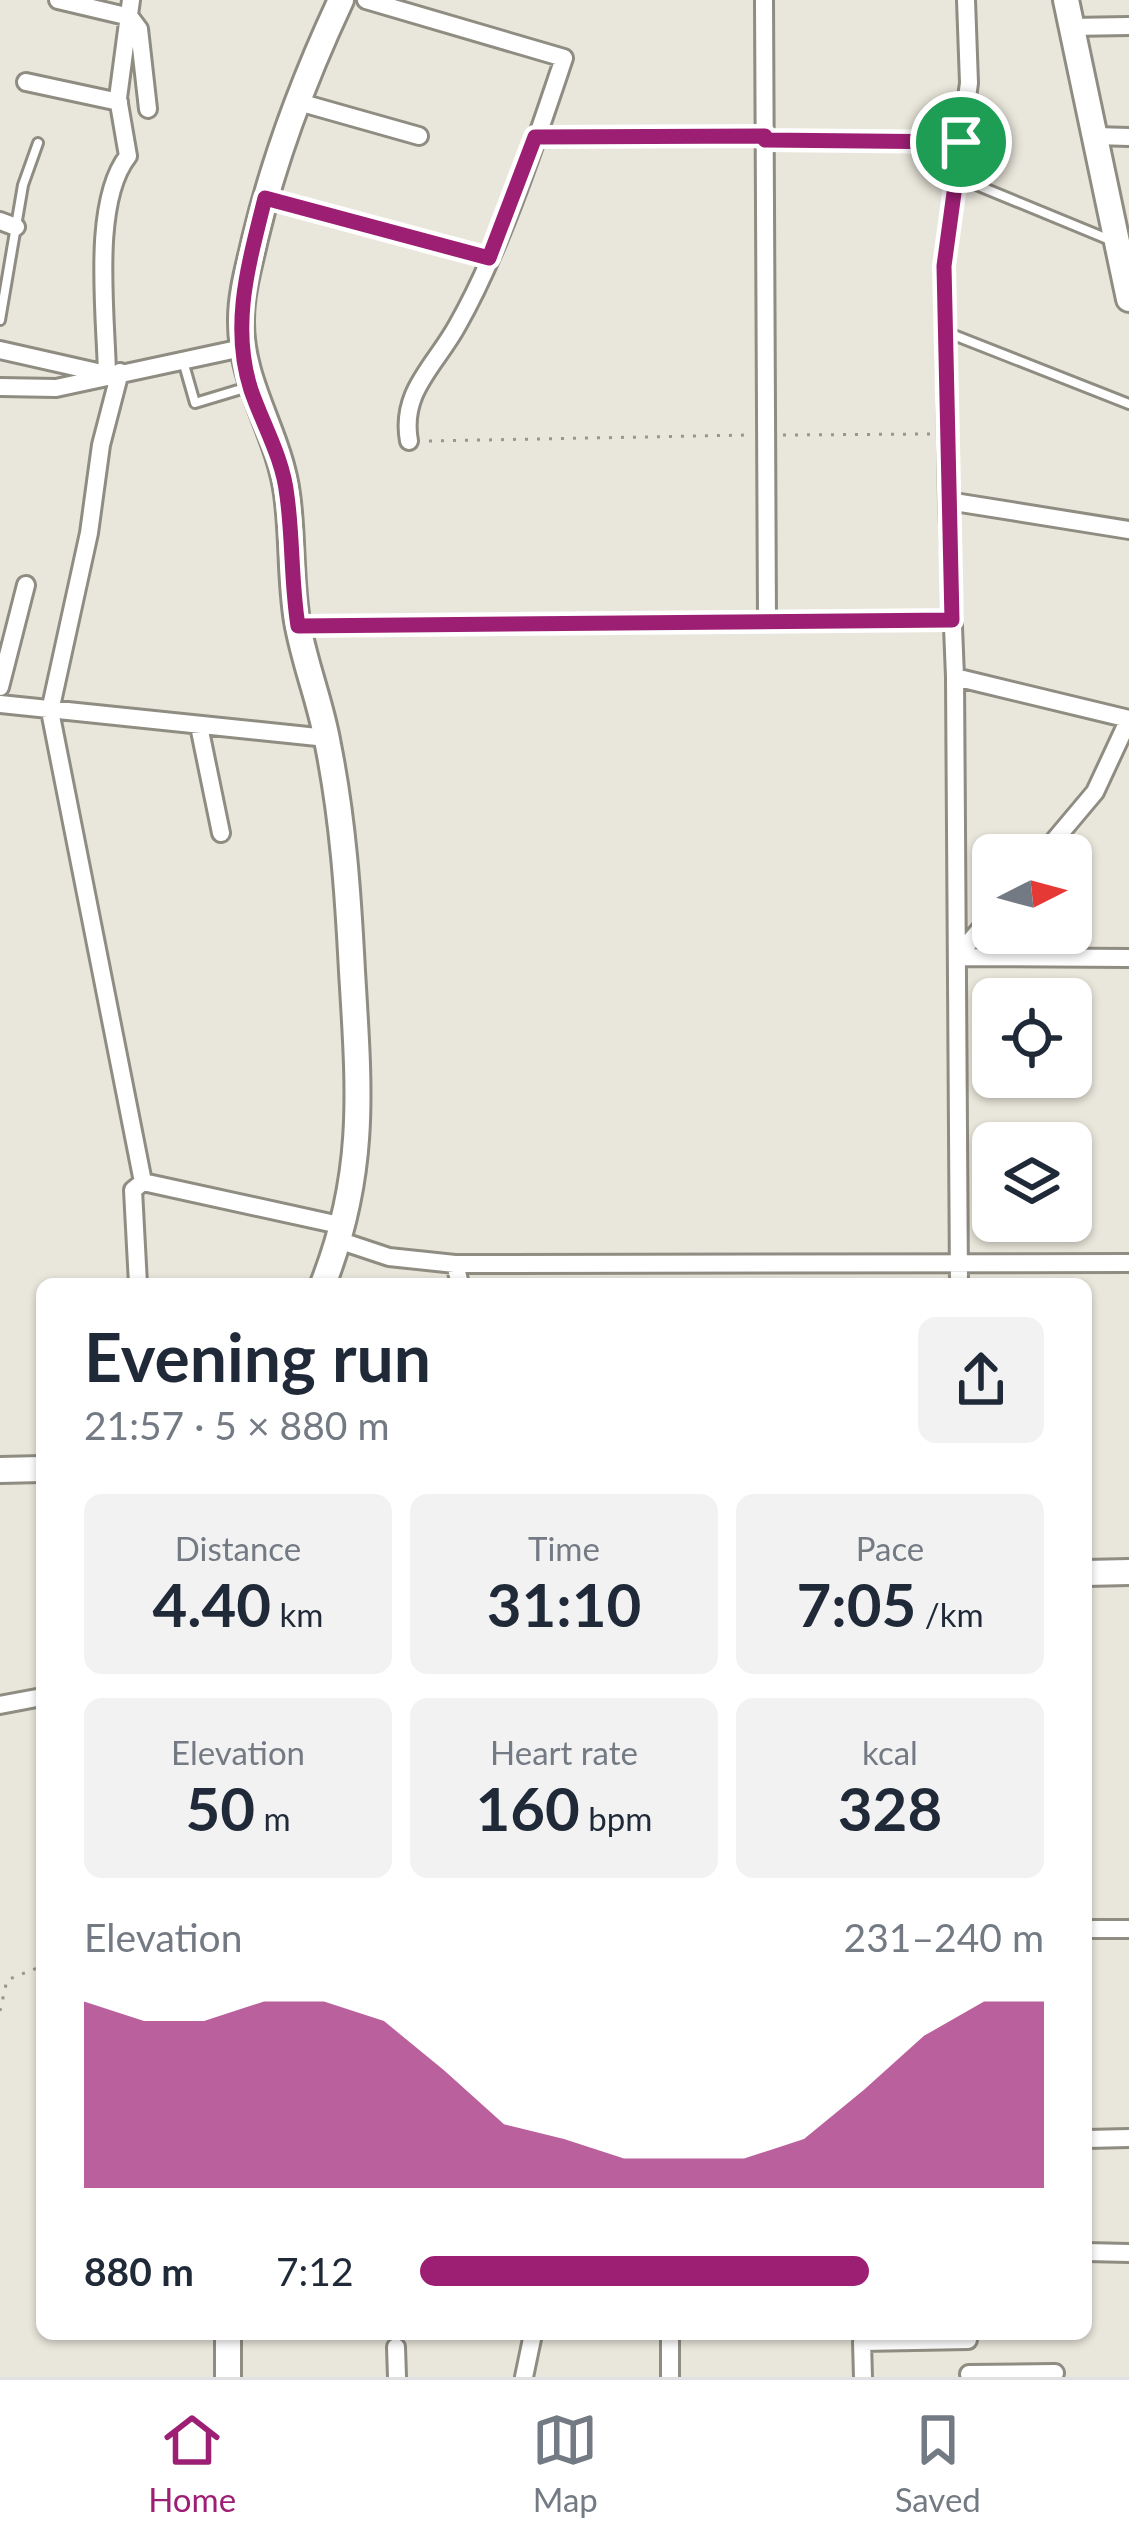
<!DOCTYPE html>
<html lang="en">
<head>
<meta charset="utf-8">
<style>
  :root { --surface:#fff; --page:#f2f2f3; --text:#1f2937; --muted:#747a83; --line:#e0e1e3; --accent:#9d1f74 }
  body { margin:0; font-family:Lato,sans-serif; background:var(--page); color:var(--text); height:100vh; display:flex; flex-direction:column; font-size:45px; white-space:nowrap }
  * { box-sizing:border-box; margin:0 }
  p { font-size:39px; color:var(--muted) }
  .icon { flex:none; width:66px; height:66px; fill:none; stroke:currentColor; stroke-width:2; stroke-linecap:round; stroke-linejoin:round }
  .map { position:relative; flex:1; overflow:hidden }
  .sheet { position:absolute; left:36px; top:1278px; width:1056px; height:1062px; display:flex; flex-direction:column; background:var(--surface); border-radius:18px; box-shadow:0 3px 9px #0004 }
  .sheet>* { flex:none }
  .needle { width:78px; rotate:84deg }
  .controls { position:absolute; left:972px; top:834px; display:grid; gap:24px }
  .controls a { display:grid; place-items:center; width:120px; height:120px; border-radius:18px; background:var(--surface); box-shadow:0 3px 9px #0004; font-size:60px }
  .pin { position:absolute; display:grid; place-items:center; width:102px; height:102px; color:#fff; margin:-51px; border:6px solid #fff; border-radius:50%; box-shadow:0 3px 12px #0007 }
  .round { display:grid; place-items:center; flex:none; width:126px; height:126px; border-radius:18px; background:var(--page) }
  .headline { display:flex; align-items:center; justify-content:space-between; height:204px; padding:0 48px }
  h1 { font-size:66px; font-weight:700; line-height:90px }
  .stats { display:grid; grid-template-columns:repeat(3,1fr); gap:18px; height:204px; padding:12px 48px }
  .stats div { display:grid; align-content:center; border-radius:18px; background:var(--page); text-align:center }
  .stats b { font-size:60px; font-weight:700 }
  .stats small { font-size:33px; font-weight:400 }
  .stats p { font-size:33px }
  .chart { height:336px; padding:24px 48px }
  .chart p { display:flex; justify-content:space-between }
  .chart svg { width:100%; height:216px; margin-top:12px; fill:var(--accent); opacity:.7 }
  ul { padding:0 48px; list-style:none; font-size:39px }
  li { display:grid; grid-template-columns:192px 144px 1fr; align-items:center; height:90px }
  li i { height:30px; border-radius:15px; background:var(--accent) }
  .menu { display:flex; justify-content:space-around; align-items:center; height:168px; border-top:3px solid var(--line); background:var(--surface); font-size:33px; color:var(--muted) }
  .menu a { display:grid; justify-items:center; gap:6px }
  .menu .on { color:var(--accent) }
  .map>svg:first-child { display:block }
</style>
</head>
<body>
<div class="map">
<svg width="1129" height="2377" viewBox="0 0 1129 2377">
  <rect width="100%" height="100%" fill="#e9e6db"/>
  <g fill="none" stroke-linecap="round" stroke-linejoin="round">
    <!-- lane casing -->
    <g stroke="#8f8c82" stroke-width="14">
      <path id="lane" d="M957,177L1110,240
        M0,320L23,185L38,143
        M946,332L1129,404
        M183,361L195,403L248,387"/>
    </g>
    <!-- street casing -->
    <g stroke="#8f8c82" stroke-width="22">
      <path id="street" d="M58,0L130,17L139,29L148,109
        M366,0L564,58C536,141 500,251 457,326C435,366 400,392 409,441
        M764,0L767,621
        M1071,27L1129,26
        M26,82L119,102
        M295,101L419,136
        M1095,136L1129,137
        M535,137L765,136
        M265,198L489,258
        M0,221L16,227
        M0,350L106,374
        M120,372L101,445L89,533L50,711L143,1182L133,1190L138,1284
        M107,375C106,315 91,203 128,156L118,98L131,0
        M0,387L56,388L242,348
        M948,501L1129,530
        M955,677L1129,719
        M0,687L26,585
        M0,704L327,738
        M199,726L221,833
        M1042,855L1095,792L1129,719
        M957,957L1129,958
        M957,957L993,914
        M143,1182L344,1226
        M341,1241L389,1257L455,1264L1129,1263
        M455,1264L460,1284
        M959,1284L955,677L948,501L944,266L969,83L966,0
        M0,1705L42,1697
        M1086,1929H1129
        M1086,2139L1129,2138
        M1086,2252L1129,2253
        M670,2334V2377
        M396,2347L397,2377
        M969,2374L1055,2373
        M524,2377L533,2334
        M863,2377L862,2342L968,2340"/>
    </g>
    <!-- secondary casing -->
    <g stroke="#8f8c82" stroke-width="30">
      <path id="secondary" d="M1066,0L1129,299
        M323,1284C367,1172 359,1088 352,971C348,894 343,820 328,745C321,703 304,663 297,621C290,579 293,536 287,494C279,433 240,383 241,320C241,292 249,266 255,239C275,155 304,79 341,0
        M0,1470L42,1469
        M1086,1573L1129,1572
        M228,2334V2377"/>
    </g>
    <!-- path -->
    <path stroke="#98968e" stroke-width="3" stroke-dasharray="3 9" stroke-linecap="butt" d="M785,140L943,141
      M783,435L930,434
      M429,441L750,435
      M785,621L938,620
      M317,625L752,621
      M0,2011L7,1980L42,1966"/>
    <!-- lane -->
    <use href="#lane" stroke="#fff" stroke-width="8"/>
    <!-- street -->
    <use href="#street" stroke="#fff" stroke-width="16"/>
    <!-- secondary -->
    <use href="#secondary" stroke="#fff" stroke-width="24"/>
  </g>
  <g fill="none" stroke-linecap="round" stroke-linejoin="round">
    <!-- route casing -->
    <g stroke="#fff" stroke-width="24">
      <path id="route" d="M765,136V140L961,142L944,266L952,620L298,626C291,582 293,539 287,496C283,458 263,425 251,390C230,325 249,263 265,198L489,258L535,137Z"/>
    </g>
    <!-- route -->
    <use href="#route" stroke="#9d1f74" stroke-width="15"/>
  </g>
</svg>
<div class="controls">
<a><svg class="needle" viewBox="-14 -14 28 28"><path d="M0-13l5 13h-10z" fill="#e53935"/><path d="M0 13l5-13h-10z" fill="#747a83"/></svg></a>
<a><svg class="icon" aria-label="locate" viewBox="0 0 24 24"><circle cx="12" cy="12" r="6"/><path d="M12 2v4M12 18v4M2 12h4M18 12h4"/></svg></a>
<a><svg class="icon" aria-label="layers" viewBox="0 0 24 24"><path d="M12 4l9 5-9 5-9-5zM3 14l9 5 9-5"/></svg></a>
</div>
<div class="pin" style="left:961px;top:142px;background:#1e9e55"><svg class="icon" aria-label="arrive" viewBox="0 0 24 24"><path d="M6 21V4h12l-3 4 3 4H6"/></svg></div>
<section class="sheet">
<div class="headline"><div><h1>Evening run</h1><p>21:57 · 5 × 880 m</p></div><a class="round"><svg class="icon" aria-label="share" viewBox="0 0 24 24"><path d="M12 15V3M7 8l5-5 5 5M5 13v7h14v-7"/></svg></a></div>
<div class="stats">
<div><p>Distance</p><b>4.40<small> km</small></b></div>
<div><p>Time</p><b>31:10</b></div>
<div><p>Pace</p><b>7:05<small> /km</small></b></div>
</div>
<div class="stats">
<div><p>Elevation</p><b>50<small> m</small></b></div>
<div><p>Heart rate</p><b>160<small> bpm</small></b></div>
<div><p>kcal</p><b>328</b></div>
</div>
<div class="chart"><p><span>Elevation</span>231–240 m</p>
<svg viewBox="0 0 160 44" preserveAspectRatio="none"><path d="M0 44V6L10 10L20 10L30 6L40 6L50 10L60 20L70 31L80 34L90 38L100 38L110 38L120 34L130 24L140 13L150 6L160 6V44z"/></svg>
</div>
<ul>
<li><b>880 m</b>7:12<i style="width:72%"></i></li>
</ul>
</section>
</div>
<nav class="menu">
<a class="on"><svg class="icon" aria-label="home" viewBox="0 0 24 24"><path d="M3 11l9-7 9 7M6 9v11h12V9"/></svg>Home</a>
<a><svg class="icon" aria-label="map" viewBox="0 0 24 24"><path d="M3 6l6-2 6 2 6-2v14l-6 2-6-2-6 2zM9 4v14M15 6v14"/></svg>Map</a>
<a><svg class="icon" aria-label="saved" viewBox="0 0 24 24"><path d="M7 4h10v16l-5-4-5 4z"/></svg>Saved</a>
</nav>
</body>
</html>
